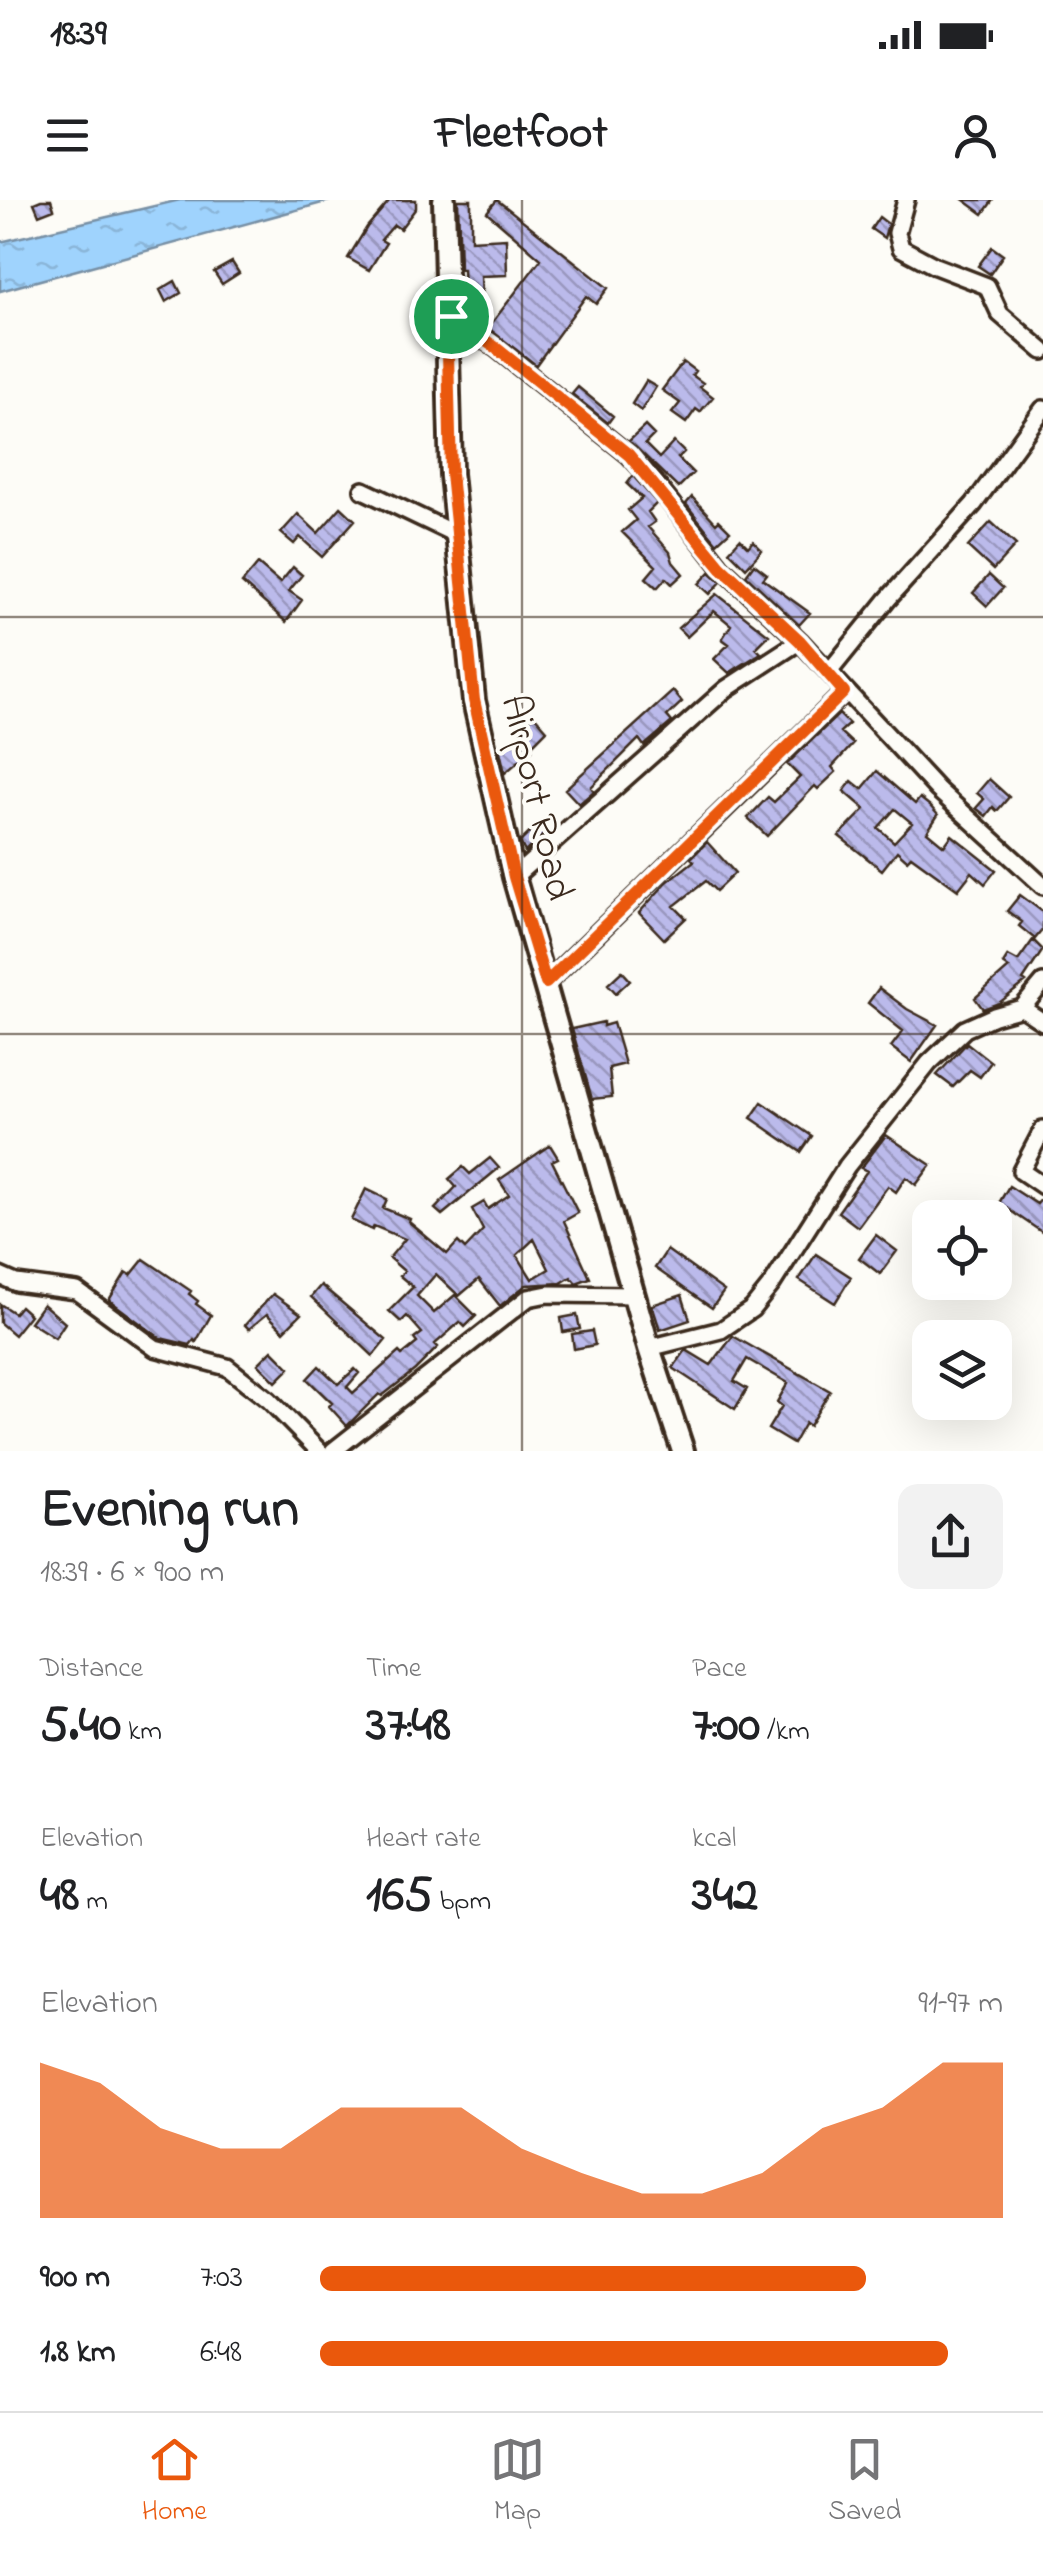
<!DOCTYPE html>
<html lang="en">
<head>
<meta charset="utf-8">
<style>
  :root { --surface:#fff; --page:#f2f2f2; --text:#202124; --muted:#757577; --line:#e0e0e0; --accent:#ea580c }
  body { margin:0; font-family:"Indie Flower",sans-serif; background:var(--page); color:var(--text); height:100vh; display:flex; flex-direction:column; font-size:38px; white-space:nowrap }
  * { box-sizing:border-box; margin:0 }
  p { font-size:32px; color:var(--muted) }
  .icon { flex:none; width:55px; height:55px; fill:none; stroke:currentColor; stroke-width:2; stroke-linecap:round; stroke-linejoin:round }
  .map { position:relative; height:1251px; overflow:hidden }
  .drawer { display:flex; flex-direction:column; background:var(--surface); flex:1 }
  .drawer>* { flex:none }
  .tools { position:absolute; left:912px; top:1000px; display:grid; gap:20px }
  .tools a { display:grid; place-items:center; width:100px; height:100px; border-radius:20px; background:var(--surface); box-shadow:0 10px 40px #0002; font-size:50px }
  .pin { position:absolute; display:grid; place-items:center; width:85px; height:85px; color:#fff; margin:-42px; border:5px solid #fff; border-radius:50%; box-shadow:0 2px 10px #0007 }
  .round { display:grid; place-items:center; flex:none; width:105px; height:105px; border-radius:20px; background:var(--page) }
  .headline { display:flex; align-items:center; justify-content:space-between; height:170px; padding:0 40px }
  h1 { font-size:55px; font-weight:800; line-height:75px }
  .stats { display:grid; grid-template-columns:repeat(3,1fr); gap:15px; height:170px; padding:10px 40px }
  .stats div { display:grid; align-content:center }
  .stats b { font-size:50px; font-weight:800 }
  .stats small { font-size:28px; font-weight:400 }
  .stats p { font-size:28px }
  .chart { height:280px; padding:20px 40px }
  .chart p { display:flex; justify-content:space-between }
  .chart svg { width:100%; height:180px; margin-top:10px; fill:var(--accent); opacity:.7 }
  ul { padding:0 40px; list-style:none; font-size:32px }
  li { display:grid; grid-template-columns:160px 120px 1fr; align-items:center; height:75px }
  li i { height:25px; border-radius:12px; background:var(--accent) }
  .status { display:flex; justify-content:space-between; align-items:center; height:70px; padding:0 50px; background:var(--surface); direction:ltr }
  .status svg { height:28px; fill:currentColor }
  header { display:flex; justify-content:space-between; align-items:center; height:130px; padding:0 40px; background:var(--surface); font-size:45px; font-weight:800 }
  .tab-bar { display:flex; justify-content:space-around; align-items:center; height:140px; border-top:2px solid var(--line); background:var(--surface); font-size:28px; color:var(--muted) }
  .tab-bar a { display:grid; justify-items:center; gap:5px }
  .tab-bar .current { color:var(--accent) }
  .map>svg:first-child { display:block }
</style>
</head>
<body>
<div class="status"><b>18:39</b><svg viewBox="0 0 49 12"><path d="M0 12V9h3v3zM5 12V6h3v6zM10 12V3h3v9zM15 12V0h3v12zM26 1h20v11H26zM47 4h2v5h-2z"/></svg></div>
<header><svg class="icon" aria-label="menu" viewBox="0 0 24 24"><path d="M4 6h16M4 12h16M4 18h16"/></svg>Fleetfoot<svg class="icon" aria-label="person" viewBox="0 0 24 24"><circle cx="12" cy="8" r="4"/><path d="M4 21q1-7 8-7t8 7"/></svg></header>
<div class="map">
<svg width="1043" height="1251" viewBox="0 0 1043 1251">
  <defs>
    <pattern id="water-ripples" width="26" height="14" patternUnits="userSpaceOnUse" patternTransform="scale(2.5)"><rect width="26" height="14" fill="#9fd3fd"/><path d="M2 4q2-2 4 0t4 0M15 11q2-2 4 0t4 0" fill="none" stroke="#8ab5d8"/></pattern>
    <pattern id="building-back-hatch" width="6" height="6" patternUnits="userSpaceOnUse" patternTransform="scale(2.5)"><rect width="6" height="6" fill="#bbbaeb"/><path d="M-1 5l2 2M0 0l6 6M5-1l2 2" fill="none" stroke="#9997be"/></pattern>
  </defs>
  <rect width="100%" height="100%" fill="#fdfcf7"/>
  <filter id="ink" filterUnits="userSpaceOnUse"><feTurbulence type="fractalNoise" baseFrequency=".01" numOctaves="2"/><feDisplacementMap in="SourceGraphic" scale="20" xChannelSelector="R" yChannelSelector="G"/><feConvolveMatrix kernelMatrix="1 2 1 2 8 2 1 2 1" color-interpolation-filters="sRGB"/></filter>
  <g filter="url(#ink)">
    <!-- water -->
    <path fill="url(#water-ripples)" stroke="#778fa4" stroke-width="2.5" d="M180,0H333L0,91V42Z"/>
    <!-- building -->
    <path fill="url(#building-back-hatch)" stroke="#3b2a1e" stroke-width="2.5" fill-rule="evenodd" d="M41,0H51L54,9L39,15L34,3Z
      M390,0H416V8L400,29L394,25L381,40L386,43L369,70L348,58L367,27Z
      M458,0H471V40L506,38L507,75L481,76L483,122L465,112L463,69H460Z
      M497,0L608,88L596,104L586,96L536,165L488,128L541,59L487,12Z
      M964,0H993L983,14Z
      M879,17L888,24L884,38L871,29Z
      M992,47L1003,55L990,74L978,66Z
      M232,62L239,73L222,84L214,72Z
      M175,81L181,93L166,102L160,90Z
      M683,162L695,171L692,175L703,183L700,187L713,197L700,212L696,209L686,223L672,213L680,203L662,190Z
      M646,181L656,187L641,211L632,204Z
      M578,187L613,216L608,223L572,194Z
      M645,226L654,235L645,244L659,258L674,242L684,252L678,258L693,273L678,288L629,241Z
      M633,276L657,303L648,312L655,322L648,327L670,352L673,362L683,374L672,384L666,378L657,388L646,378L656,366L622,332L636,320L628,310L642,298L627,284Z
      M692,297L716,323L719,320L730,331L717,343L686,304Z
      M341,307L355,320L322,357L300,337L294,344L281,333L298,314L318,333Z
      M991,322L1016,345L993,370L968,347Z
      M740,339L748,347L753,341L762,350L746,368L729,351Z
      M258,364L280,383L293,367L302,375L289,391L302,400L286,422L242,383Z
      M754,364L767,374L763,379L810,413L799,425L746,375Z
      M710,372L721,382L710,394L699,384Z
      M989,375L1003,388L987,406L973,393Z
      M717,394L769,435L756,448L761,453L729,473L714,459L729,444L722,439L731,425L714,411L687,437L678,428Z
      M673,491L682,502L667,516L672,522L644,546L639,539L591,587L594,591L579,604L565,589Z
      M839,514L849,524L840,532L853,544L832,567L836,572L818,589L815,586L767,636L748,618L768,597L774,602L800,577L787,564Z
      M534,515L547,530L530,547L532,550L505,573L500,551L527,527L524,525Z
      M877,571L915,604L920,598L930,606L938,615L927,632L944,646L952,635L996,670L985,684L972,672L958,690L911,656L907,660L897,651L882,670L839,636L865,609L844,591L852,581L862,589ZM895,609L912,623L894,642L878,628Z
      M989,579L1009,597L997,611L993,607L986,616L976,608L984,599L977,593Z
      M544,619L552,627L525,652L520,642Z
      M707,642L735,673L716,691L706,681L674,706L686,718L664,739L639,713L667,682L694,661L691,658Z
      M1020,695L1043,712V729L1035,739L1019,726L1022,722L1007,711Z
      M1033,740L1043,750L1023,780L1026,782L999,803L983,809L975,798L1009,768L1003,764L1008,756L1018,761Z
      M622,771L630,780L616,793L608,784Z
      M879,788L907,809L937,825L911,862L891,847L903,831L868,803Z
      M603,822V826L613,823L625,864L609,868L612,897L592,899L572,829Z
      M967,843L991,862L980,877L970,870L953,887L937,875Z
      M762,902L812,936L801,952L751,918Z
      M886,935L931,965L916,985L906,977L896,992L888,986L858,1027L838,1012L867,971L861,968Z
      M550,945L558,958L552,961L578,1013L564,1021L590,1078L576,1083L571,1077L561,1083L526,1085L500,1106L479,1079L459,1096L436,1074L417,1096L434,1113L455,1095L476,1116L465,1127L460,1122L435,1144L438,1147L415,1170L382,1196L379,1194L347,1226L329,1206L332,1203L307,1179L319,1166L338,1184L355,1169L359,1173L347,1187L353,1193L399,1152L402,1155L417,1143L414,1139L422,1133L407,1116L401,1122L389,1111L413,1087L400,1076L404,1071L389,1058L405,1039L374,1026L372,1030L351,1020L366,989L387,999L383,1008L410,1019L409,1022L447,1054L458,1042L465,1049L483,1030L472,1009L484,1002L488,1009L509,995L499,980ZM534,1039L549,1069L532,1079L517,1055Z
      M490,958L499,968L442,1015L435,1009L456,987L449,979L463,967L470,974Z
      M1009,986L1037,1004L1043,997V1033L999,1003Z
      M876,1035L897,1051L880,1074L859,1058Z
      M667,1050L724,1091L712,1108L655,1068Z
      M816,1054L851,1077L835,1103L799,1080Z
      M144,1059L191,1091L189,1094L198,1101L196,1104L211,1115L196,1142L194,1140L190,1145L160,1138L109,1100L126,1072L131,1075Z
      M321,1085L386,1140L373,1156L311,1097Z
      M273,1094L301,1114L284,1131L267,1114L249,1129L245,1125Z
      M682,1095L690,1120L660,1130L652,1105Z
      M0,1104L14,1113L20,1106L30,1115L14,1135L0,1123Z
      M43,1104L65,1123L55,1138L30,1122Z
      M577,1115L580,1129L563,1132L561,1118Z
      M592,1131L595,1145L574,1149L572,1134Z
      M733,1136L830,1191L809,1226L805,1223L793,1244L768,1229L782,1206L777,1202L788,1183L747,1159L734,1181L747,1189L735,1209L673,1168L686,1150L711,1165Z
      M272,1150L290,1168L276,1182L258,1164Z"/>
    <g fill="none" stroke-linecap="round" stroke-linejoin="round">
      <!-- minor casing -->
      <g stroke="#3b2a1e" stroke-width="22">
        <path id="minor" d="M906,0L897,33L901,48L935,66L987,86L1000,114L1043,151
          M447,113L496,148L629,255L656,284L721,367L800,441L938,590L1043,686
          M363,290L457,335
          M829,472L888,399L974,304L1043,209
          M514,677L726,489L800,441
          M546,783L845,492
          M1022,808L1043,822
          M1043,929L1021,971L1043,986
          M0,1076L16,1083L77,1091L155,1148L227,1167L269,1200L319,1251
          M649,1148L721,1130L752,1109L772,1084L847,966L929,863L965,829L994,816L1022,808L1043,783
          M333,1251L528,1098L548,1094L635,1095"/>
      </g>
      <!-- major casing -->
      <g stroke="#3b2a1e" stroke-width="28">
        <path id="major" d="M444,0L451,274L474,501L514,677L649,1148L683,1251"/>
      </g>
      <!-- minor -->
      <use href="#minor" stroke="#fdfcf7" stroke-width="15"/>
      <!-- major -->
      <use href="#major" stroke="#fdfcf7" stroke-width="20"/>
    </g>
  </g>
  <g fill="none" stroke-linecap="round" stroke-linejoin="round" filter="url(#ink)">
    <!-- route casing -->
    <g stroke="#fff" stroke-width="20">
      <path id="route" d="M447,113L496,148L629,255L721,367L800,441L844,492L546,783L514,677L474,500L451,274Z"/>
    </g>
    <!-- route -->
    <use href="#route" stroke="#ea580c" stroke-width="12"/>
  </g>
  <!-- grid -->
  <path fill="none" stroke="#3b2a1e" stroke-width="2.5" stroke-opacity="0.55" d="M522,0V1251M0,417H1043M0,834H1043"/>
  <g text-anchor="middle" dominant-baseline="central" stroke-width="8" stroke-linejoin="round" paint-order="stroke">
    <!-- street labels -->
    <g font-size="40" fill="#3b2a1e" stroke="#fdfcf7">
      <text transform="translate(535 598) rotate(77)">Airport Road</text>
    </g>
  </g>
</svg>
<div class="tools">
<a><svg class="icon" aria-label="locate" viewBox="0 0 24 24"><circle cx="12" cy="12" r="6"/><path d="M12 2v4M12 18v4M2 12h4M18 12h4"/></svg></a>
<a><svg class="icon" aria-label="layers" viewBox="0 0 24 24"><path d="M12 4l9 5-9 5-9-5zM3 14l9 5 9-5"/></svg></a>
</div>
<div class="pin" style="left:451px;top:116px;background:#1e9e55"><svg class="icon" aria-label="arrive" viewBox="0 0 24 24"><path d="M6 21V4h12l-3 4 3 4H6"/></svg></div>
</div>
<section class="drawer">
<div class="headline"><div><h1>Evening run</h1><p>18:39 · 6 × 900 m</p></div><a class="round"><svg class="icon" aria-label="share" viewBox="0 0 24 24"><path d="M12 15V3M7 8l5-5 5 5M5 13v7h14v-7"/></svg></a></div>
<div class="stats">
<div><p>Distance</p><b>5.40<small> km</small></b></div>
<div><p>Time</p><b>37:48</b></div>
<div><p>Pace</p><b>7:00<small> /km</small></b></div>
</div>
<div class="stats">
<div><p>Elevation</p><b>48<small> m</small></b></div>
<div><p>Heart rate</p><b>165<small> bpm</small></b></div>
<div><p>kcal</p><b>342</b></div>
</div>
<div class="chart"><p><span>Elevation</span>91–97 m</p>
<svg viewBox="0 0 160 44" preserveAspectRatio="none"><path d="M0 44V6L10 11L20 22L30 27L40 27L50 17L60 17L70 17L80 27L90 33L100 38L110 38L120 33L130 22L140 17L150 6L160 6V44z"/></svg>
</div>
<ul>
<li><b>900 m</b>7:03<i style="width:80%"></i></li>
<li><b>1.8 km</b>6:48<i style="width:92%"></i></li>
</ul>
</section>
<nav class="tab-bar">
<a class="current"><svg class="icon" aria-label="home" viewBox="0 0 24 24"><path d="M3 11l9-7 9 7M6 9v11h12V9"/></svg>Home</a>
<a><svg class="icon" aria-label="map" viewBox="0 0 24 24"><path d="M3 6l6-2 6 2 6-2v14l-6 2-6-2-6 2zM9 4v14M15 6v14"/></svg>Map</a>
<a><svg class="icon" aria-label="saved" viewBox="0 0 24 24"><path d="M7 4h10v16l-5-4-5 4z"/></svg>Saved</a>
</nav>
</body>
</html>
